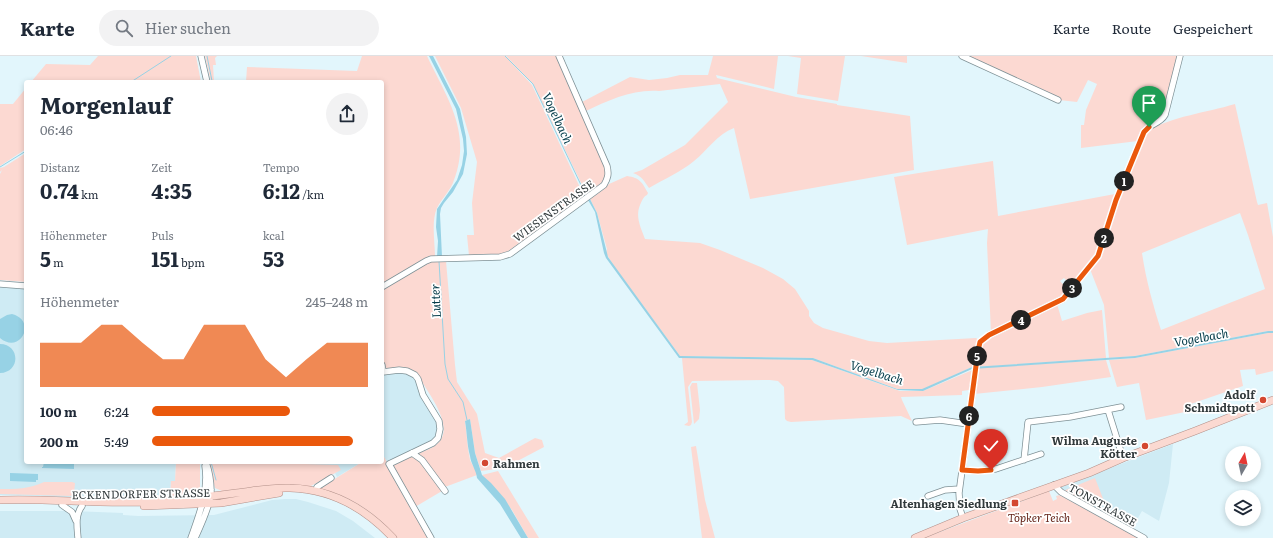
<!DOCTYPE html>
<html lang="de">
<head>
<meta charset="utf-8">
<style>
  :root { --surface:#fff; --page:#f2f2f3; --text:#1f2937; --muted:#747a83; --line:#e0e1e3; --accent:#ea580c }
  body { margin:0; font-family:Literata,serif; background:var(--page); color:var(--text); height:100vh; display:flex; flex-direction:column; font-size:15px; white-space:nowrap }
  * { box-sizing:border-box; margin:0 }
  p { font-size:13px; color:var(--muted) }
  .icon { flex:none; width:22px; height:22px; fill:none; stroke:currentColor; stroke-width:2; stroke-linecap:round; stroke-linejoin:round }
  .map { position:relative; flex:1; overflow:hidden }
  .panel { position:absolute; left:24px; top:24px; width:360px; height:384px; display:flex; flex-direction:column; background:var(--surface); border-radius:4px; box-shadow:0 2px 6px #0003 }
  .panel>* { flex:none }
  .needle { width:26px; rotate:9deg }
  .fabs { position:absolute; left:1225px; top:390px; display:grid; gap:8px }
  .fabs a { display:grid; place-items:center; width:36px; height:36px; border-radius:50%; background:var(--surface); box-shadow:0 2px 6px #0003; font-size:20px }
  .pin { position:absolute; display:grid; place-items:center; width:34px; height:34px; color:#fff; margin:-41px -17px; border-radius:50% 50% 50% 0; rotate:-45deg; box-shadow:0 0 4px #0007 }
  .pin .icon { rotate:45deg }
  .km { position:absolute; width:20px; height:20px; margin:-10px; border-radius:50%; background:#222; color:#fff; font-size:11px; line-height:20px; text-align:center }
  .round { display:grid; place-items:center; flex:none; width:42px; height:42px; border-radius:21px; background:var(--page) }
  .head { display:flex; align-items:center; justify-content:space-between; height:68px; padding:0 16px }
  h1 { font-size:22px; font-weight:700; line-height:30px }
  .figures { display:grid; grid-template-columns:repeat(3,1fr); gap:6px; height:68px; padding:4px 16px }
  .figures div { display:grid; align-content:center }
  .figures b { font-size:20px; font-weight:700 }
  .figures small { font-size:11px; font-weight:400 }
  .figures p { font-size:11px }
  .chart { height:112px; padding:8px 16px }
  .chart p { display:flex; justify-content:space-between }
  .chart svg { width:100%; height:72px; margin-top:4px; fill:var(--accent); opacity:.7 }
  ul { padding:0 16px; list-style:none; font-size:13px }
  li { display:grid; grid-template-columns:64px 48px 1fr; align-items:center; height:30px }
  li i { height:10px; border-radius:5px; background:var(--accent) }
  header { display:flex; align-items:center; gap:24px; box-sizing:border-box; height:56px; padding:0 20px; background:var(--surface); border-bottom:1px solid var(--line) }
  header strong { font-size:19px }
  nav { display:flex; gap:22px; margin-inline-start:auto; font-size:14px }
  .search { width:280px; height:36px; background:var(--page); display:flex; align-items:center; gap:10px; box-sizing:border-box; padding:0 14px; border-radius:22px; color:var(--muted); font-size:15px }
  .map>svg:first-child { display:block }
</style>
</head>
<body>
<header>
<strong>Karte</strong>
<div class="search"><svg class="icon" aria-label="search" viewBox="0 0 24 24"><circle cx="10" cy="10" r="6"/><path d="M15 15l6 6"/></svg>Hier suchen</div>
<nav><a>Karte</a><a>Route</a><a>Gespeichert</a></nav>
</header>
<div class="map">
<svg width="1273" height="482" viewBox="0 0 1273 482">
  <rect width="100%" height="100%" fill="#e2f6fc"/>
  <!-- built -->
  <path fill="#cfebf4" d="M0,229L26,232V406H176L175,425H171L170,441L141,443H109L22,439H0Z
    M396,316L406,317L411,319L416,325L437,366V376L436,380L432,385L388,407L382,398V326H384L382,318Z
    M1173,388L1169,427L1159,465L1142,455L1132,472L1061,434V431Z
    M270,406H362L337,421L335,417L340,414Z
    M285,443H296L308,446L336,455L353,465L375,482H0V455H72L123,457V459L138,460L214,459L272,444Z"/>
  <!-- green -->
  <path fill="#fcd9d2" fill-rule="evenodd" d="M98,0H196L201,26H31L46,8L90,9Z
    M205,0H217L215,2L216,9H213L214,26H211Z
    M362,0H427C447,42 472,76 454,124C451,134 442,142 437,152C431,165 435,187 435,201L382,229V26H246L247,11L357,15Z
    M435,0H505L532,29L584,140L506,197L504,198L469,200L467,179H474L472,147L477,106L461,52Z
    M506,0H556L606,115C605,128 595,132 585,139L582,129L533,28Z
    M713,0H778L774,33L716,19L717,22L796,41L837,48V49L910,60L914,114L750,143L734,72C717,78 708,94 694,105C681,116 664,123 649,132C644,125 642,120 633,117L642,114L685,89L728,46L720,28L659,35C633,33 609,44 586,55L582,46L630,21L649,24L667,22L680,19H708Z
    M788,0H845L838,45L797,38L801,2Z
    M861,0H907V7Z
    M966,0H1178L1164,59L1138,85L1081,92V69H1084L1086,54L1097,28L1088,24L1077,46L1059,44Z
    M26,32V93L0,110V48H13Z
    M1235,48L1257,146L1258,149L1267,147L1273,181V275H1268L1135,300L1109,302L1104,249L1090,213L1145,76C1173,60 1205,57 1235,48ZM1240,157L1248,179L1265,233L1161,274C1153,249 1146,224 1142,197Z
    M26,97V226L0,224V118L2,114L0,116V112L4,111Z
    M993,105L998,160L1115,138L1107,168L1097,199L1072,230L1064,222L1060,225L1069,235L1063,242L991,277L987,187L988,173L907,189L894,121Z
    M627,120C640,122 642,126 648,137L647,139C643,141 642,145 640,149C635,161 641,172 645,183L700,187L720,194L763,212L783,223L795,233L809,255V260L814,267L823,272L869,285L887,287L976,282L980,285L975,311H972L923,333H897L813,302L680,300L613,209L606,197L607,193L597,157L590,143L604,133L609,128Z
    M446,205L455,309L457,326L477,358L485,397L499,402L535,382L542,384L544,391L504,412L481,415L475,397L470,363L465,365C467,378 467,391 470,404C472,409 476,413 477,419L445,431L417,398C424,395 434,392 439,386C454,370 429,338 421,324L417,319L385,314L382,304V233L429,206Z
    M1057,248L1062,265L1087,257L1102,254L1106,302L977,311L983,284Z
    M1268,277H1273V315L1256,319L1255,313L1240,314L1243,330L1185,350V356L1146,364L1139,327L1117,331L1109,304L1135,302Z
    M692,301L812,304L900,335H923L975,313L970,338H969V334L962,335V339L901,341L902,344L912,365L901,360L791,366L787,365L785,363L784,331L778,325L770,324L692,325L688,331L692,366L691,369L689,370L684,369L688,366L682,302Z
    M1106,304L1111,321L1042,331L974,338L976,312Z
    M692,327H697L700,354L699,363L694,368L690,331Z
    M696,390L705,444L715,482H702L691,391Z
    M382,398L383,399L430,482H397C378,459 350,439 320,433V432L362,406H382Z
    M414,399L418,402L442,435L415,451L392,410Z
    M176,406H200V431L199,435L195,438L170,441L171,425H175Z
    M208,406H270L272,407L338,409L341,414L309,431L222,435L215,432Z
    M498,415L539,482H528L512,454L482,419Z
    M1095,422L1104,445L1091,450L1063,435Z
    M44,426H72L75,427L74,438L72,440L0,438V433C15,433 30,433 44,426Z
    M1049,435L1053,445L1057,443L1056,440L1060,439L1139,482H924Z"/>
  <!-- water -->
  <path fill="#97d2e5" d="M429,0H433L460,53L466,81L467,98L463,118L453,136L444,147L441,152L440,158L442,201H437L438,185L436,171L437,153L457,124L462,109L464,95L463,83L456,53Z
    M590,143L597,157L608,201L680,300L813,302L897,333H922L972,311L1135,300L1268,275H1273V277H1268L1135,302L972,313L923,335L898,334L812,304L679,302L606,202L604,197L595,156L588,144Z
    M12,258C38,265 20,299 0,282V263L7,259Z
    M0,288C20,288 21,316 0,317Z
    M470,363L475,397L482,419L491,427L505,443L528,482H521L500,448L477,422C476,414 471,408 470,400C467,389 467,376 465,365Z
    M44,406H74V413L42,412V411H43Z
    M10,417L38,418V424H36V426L10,425Z"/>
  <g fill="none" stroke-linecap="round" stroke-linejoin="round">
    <!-- stream -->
    <path stroke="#97d2e5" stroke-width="1" d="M207,0L212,25
      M505,0L533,28L581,129L585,139
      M131,26L171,0
      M0,111L26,95
      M439,205L445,308L448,323L463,346L467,364
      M211,406L216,424"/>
    <!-- minor casing -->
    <g stroke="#7f9196" stroke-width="7">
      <path id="minor" d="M201,0L207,26
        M962,0L1058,44
        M0,228L26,230
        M382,231L426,205L431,203L500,201L510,198L604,129C608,122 609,118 607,110L559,0
        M382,309L383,316L399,314L407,315L415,319L418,323L423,339L439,365L440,373L438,382L433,387L389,408L431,482
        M1108,354L1123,402
        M916,366L940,364L968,368
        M412,397L422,404L445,435
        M1024,404L1028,366L1070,361L1121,351
        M962,414L978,415L996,413L1041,398
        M1054,429L1061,436L1144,482
        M316,435L317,431L331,422
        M928,440L945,434L959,433
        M62,449L72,456L76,465
        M963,462L960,453L959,437L978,295L980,286L989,279L1063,243L1098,200L1116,144L1144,76C1149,68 1160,68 1165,59L1180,0
        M78,482C77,470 75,459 82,450
        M191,482C199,459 209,435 205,410
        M195,482C200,471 212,446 211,434C211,425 209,415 206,406"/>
    </g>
    <!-- major casing -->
    <g stroke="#b39089" stroke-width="8">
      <path id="major" d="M0,444C47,442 95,448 142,446C174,445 205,441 236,437C254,435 272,431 290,432C331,433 366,453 393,482
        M144,450L221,447L279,437
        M915,482L963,462L1089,417L1123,402L1195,375L1273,344"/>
    </g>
    <!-- minor -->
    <use href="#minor" stroke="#fff" stroke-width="5.5"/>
    <!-- major -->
    <use href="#major" stroke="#fbd9d1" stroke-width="7"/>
  </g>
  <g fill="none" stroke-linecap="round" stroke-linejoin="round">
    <!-- route casing -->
    <g stroke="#fff" stroke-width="8">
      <path id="route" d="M991,414L978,415L962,414L978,295L980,286L989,279L1063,243L1098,200L1116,144L1144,76L1149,71"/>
    </g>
    <!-- route -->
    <use href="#route" stroke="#ea580c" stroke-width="5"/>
  </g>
  <!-- markers -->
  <g fill="#d34730" stroke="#fff" stroke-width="1.5">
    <circle cx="1263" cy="344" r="4"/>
    <circle cx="1145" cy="390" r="4"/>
    <circle cx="485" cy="407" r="4"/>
    <rect x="1011" y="443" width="8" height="8" rx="2"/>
  </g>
  <g text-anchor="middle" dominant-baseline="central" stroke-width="3.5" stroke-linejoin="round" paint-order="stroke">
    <!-- street labels -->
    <g font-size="11" fill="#323a3c" stroke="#fff">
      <text transform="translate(553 154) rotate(-36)">WIESENSTRASSE</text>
      <text transform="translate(141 437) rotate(-1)">ECKENDORFER STRASSE</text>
      <text transform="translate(1103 448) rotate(29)">TONSTRASSE</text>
    </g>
    <!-- poi labels -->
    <g font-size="11" font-weight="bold" fill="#323a3c" stroke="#fff" text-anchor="end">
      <text x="1255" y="338">Adolf<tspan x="1255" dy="13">Schmidtpott</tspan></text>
      <text x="1137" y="384">Wilma Auguste<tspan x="1137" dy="13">Kötter</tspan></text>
      <text x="493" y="407" text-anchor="start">Rahmen</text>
      <text x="1007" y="447">Altenhagen Siedlung</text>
    </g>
    <!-- park labels -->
    <g font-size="11" font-style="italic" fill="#66251a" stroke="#fff">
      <text x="1039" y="461">Töpker Teich</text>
    </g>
    <!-- water labels -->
    <g font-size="12" font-style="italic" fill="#043b49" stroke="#fff">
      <text transform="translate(558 62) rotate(65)">Vogelbach</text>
      <text transform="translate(435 245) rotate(-93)">Lutter</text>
      <text transform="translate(1201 281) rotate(-10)">Vogelbach</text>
      <text transform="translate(877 316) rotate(17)">Vogelbach</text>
    </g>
  </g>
</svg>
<div class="fabs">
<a><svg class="needle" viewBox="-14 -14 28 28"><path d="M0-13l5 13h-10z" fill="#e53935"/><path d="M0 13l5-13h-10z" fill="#747a83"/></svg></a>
<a><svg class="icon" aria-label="layers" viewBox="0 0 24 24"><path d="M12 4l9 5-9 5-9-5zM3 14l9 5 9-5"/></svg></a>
</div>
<div class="pin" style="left:1149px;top:71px;background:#1e9e55"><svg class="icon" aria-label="arrive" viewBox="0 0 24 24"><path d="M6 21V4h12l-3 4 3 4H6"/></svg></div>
<div class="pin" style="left:991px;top:414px;background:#d93025"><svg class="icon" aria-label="check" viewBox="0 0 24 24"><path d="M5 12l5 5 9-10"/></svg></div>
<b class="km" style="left:1124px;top:125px">1</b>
<b class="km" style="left:1104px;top:182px">2</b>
<b class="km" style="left:1072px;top:232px">3</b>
<b class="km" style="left:1021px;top:264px">4</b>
<b class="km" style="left:977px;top:300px">5</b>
<b class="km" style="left:969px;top:360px">6</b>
<section class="panel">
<div class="head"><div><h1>Morgenlauf</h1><p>06:46</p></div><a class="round"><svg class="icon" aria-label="share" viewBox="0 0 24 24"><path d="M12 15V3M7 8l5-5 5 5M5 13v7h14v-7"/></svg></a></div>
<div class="figures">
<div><p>Distanz</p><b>0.74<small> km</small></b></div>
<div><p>Zeit</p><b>4:35</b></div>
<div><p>Tempo</p><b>6:12<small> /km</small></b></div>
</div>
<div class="figures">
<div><p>Höhenmeter</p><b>5<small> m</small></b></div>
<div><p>Puls</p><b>151<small> bpm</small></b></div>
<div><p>kcal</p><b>53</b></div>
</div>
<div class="chart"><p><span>Höhenmeter</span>245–248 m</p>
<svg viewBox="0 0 160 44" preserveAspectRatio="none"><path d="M0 44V17L10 17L20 17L30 6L40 6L50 17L60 27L70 27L80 6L90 6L100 6L110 27L120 38L130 27L140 17L150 17L160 17V44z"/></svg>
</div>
<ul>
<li><b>100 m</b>6:24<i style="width:64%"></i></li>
<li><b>200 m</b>5:49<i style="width:93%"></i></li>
</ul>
</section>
</div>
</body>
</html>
